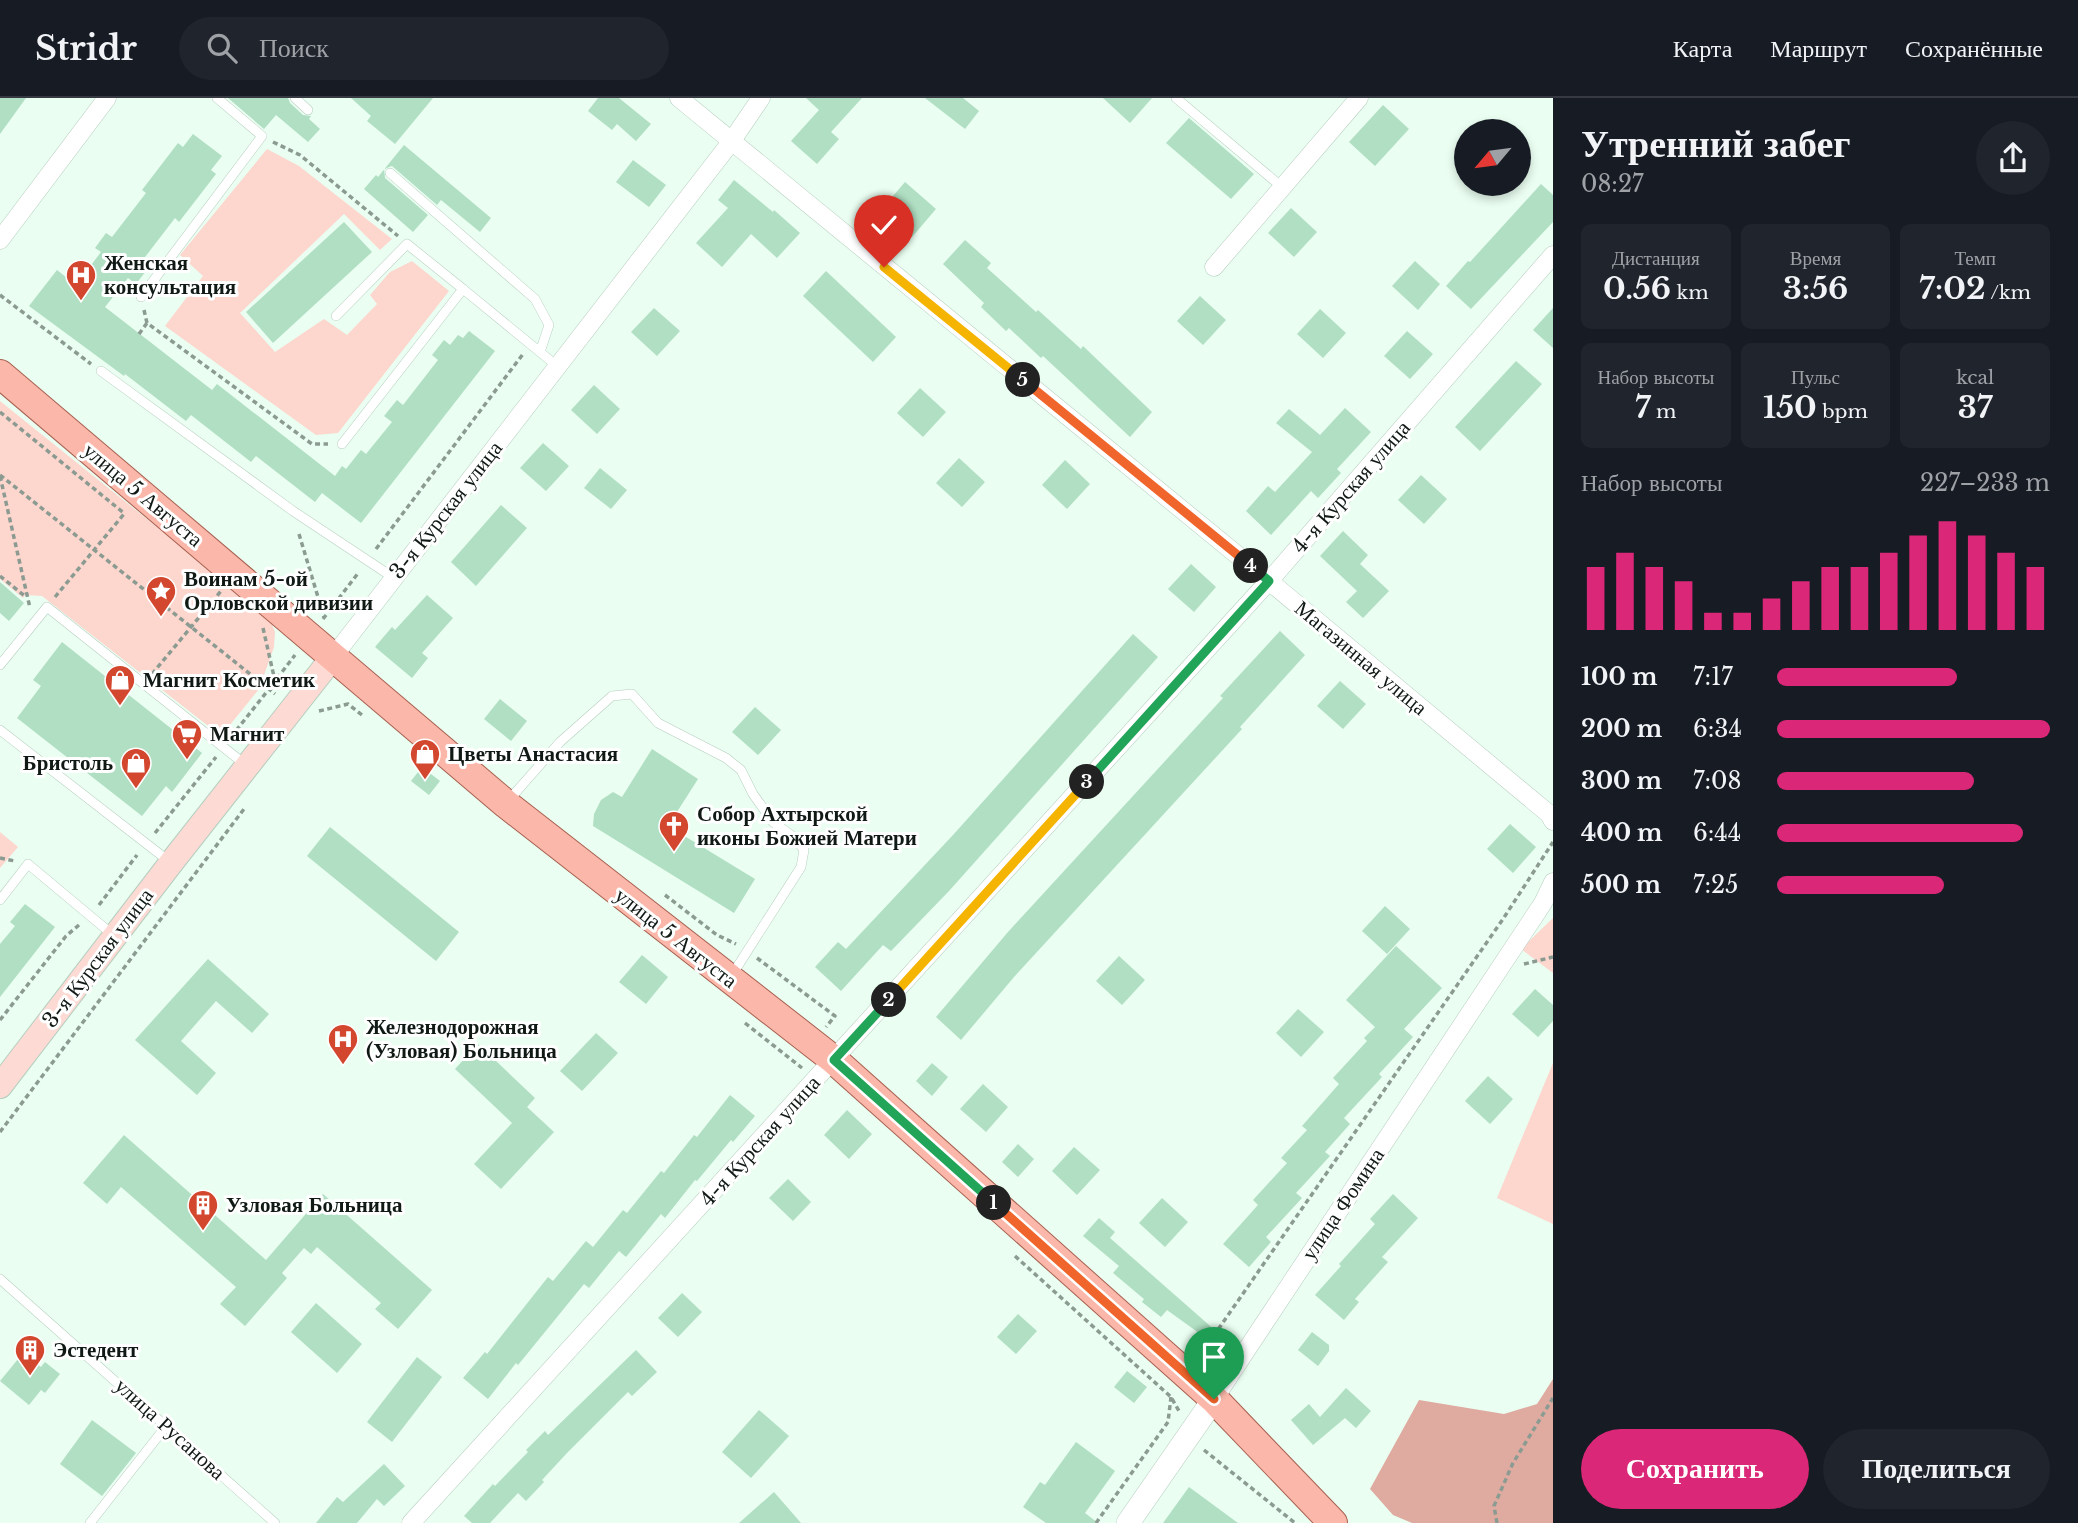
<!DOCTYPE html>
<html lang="ru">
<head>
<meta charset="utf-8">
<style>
  :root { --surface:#171b24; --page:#20242c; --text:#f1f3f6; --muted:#9ea1a6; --line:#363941; --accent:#db2777 }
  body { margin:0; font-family:"Libre Baskerville",serif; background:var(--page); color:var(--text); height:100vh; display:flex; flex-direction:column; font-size:26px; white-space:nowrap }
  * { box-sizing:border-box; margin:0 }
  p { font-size:23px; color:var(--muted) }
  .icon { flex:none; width:38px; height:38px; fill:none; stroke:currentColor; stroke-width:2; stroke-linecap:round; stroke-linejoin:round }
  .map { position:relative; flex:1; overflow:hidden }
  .drawer { display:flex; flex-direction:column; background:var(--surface); width:525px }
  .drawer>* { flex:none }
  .needle { width:46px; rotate:241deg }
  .fabs { position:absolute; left:1454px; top:21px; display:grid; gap:14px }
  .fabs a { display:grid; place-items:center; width:77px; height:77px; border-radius:50%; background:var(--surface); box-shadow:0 4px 10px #0003; font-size:35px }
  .pin { position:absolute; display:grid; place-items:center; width:60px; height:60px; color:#fff; margin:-72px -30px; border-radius:50% 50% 50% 0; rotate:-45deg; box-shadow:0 0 7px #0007 }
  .pin .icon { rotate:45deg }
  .km { position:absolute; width:35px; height:35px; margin:-18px; border-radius:50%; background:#222; color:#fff; font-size:19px; line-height:35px; text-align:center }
  .round { display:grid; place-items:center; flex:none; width:74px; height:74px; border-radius:37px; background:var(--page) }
  .headline { display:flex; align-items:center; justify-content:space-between; height:119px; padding:0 28px }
  h1 { font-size:38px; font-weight:700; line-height:52px }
  .figures { display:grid; grid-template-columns:repeat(3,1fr); gap:10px; height:119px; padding:7px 28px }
  .figures div { display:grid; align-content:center; border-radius:10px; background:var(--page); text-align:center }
  .figures b { font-size:30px; font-weight:700 }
  .figures small { font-size:19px; font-weight:400 }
  .figures p { font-size:19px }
  .chart { height:196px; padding:14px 28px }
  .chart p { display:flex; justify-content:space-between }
  .chart svg { width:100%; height:126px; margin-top:7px; stroke:var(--accent); stroke-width:6 }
  .primary-button { display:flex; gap:14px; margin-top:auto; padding:14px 28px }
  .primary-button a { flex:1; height:80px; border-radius:42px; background:var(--accent); color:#fff; font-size:28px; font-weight:700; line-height:80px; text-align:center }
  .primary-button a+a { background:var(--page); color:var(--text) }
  ul { padding:0 28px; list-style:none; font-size:23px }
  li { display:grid; grid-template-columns:112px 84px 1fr; align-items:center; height:52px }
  li i { height:18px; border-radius:9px; background:var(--accent) }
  header { display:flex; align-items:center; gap:42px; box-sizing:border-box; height:98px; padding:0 35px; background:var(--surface); border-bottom:2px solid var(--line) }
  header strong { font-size:33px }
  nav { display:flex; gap:38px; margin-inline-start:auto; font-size:24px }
  .search { width:490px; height:63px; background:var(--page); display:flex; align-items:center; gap:18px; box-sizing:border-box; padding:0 24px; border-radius:38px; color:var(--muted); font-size:26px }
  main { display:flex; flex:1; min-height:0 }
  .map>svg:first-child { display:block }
</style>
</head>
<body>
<header>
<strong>Stridr</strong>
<div class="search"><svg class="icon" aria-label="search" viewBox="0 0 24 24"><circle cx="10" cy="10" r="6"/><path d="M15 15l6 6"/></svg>Поиск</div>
<nav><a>Карта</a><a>Маршрут</a><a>Сохранённые</a></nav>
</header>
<main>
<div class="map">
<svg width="1553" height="1425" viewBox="0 0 1553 1425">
  <rect width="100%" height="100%" fill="#eafef1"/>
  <!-- green -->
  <path fill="#fdd6ce" d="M267,51L299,68L392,141L380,152L344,116L240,215L275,254L324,221L347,237L377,206L370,197L390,174L412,163L449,193L338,335L316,337L165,228L203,178L180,157Z
    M0,303L269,519L275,534L274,549L259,591L221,638L42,498L25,497L23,500L0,481Z
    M0,734L18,749L0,770Z
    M1553,820V875L1521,851Z
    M1553,965V1126L1497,1100Z"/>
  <!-- forest -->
  <path fill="#dfaba0" d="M1553,1281V1425H1412L1393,1417L1370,1391L1419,1302L1504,1316L1537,1306Z"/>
  <!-- building -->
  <path fill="#b0dfc3" d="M0,0H26L0,36Z
    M228,0H288L290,5L303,17L311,18L309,21L320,31L308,44L276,17L264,31Z
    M351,0H433L395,46L367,23L371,18Z
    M598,0H619L651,26L636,43L617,26L612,32L588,13Z
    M806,0H862L831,34L839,41L817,66L791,43L819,12Z
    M925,0H963L979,13L965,31Z
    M1103,0H1152L1130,25Z
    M1383,7L1409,31L1375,68L1349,44Z
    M1189,20L1254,76L1231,101L1166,45Z
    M193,36L222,58L211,72L216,76L179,124L175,120L142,163L149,169L136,186L128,180L105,209L212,292L217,286L335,378L342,368L346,371L361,352L366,356L392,324L384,318L397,302L403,307L438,262L432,257L444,242L450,247L458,237L463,240L469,233L495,253L361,425L322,395L315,404L256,358L251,364L191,317L186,323L125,276L124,278L29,208L57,172L76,187L101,154L95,150L106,135L112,139L146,95L142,92L178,45L183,49Z
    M404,47L491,120L480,134L441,102L437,107L392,68L384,71L385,80L428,117L413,134L364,91L376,77L378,79Z
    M633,62L666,87L649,109L616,84Z
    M734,82L773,114L774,112L800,135L777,160L751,136L722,169L696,145L728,110L718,102Z
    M905,84L936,111L912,139L881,112Z
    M1541,86L1553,97V124L1471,211L1446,188L1468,163L1470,164Z
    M1291,110L1317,134L1294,159L1268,135Z
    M344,124L372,154L273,245L246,214Z
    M965,142L991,165L987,170L1036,214L1038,212L1081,251L1083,248L1152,314L1130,339L1043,258L1041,260L1009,230L1006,233L981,209L984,205L943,166Z
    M1415,163L1440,186L1418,212L1392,188Z
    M826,173L896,239L873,264L803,198Z
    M1200,198L1226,222L1203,247L1177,223Z
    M654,210L680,233L657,258L631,234Z
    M1553,210V250L1533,232Z
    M1320,211L1346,235L1323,260L1297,236Z
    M1407,233L1433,256L1410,281L1384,258Z
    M1516,263L1542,286L1480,353L1455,329Z
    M594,287L620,311L597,336L571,312Z
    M920,290L946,314L923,339L897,315Z
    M1345,310L1371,334L1337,371L1341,375L1318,400L1311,393L1271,437L1246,413L1268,388L1275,394L1312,354L1276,325L1289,311L1320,337Z
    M543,345L569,368L546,393L520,370Z
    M959,360L985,384L962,409L936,385Z
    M1065,362L1090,386L1067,411L1042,387Z
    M600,370L627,392L611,411L584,390Z
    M1421,377L1447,401L1424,426L1398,402Z
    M501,407L527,430L476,488L451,464Z
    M1343,433L1368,457L1360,466L1389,493L1363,520L1346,504L1357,493L1320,458Z
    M1191,466L1216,489L1194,514L1168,491Z
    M0,484L24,505L9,523L0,515Z
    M427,497L453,520L422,555L428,560L412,580L375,549L392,529L395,532Z
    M1280,533L1305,557L1240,629L1242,631L1014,879L961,942L936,919L1008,834L1223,600L1220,598Z
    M1133,536L1158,559L949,793L891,853L883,847L841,893L815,869L838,844L846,851L953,737Z
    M62,544L202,655L172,694L166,688L142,718L17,620L41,588L33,582Z
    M1340,583L1366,606L1343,631L1317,608Z
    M500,601L527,623L511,643L484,621Z
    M755,609L781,632L758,657L732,634Z
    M652,651L698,681L668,728L755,781L734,815L593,728L594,716L601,702L613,694L622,699Z
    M422,669L440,683L429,697L411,683Z
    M1510,726L1536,749L1513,775L1487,751Z
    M330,729L459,834L436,863L307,758Z
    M25,806L55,829L0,899V846L15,828L10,824Z
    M1385,808L1410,831L1387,856L1362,833Z
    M1396,848L1442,890L1404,931L1413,939L1379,976L1382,979L1344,1020L1350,1026L1325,1054L1330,1058L1296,1095L1302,1100L1266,1139L1271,1144L1249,1169L1223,1146L1258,1107L1253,1102L1287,1065L1281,1060L1307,1032L1302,1028L1339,986L1333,980L1367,943L1364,940L1375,929L1346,902Z
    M642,857L668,879L646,906L619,884Z
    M1119,858L1145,882L1122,907L1096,883Z
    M208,861L269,916L252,935L216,903L181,943L216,975L197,997L135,942Z
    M1535,891L1553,907V923L1538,939L1512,916Z
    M1298,911L1324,934L1301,959L1276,935Z
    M596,935L618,955L582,993L560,973Z
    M478,946L535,1000L527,1009L554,1034L501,1091L474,1066L512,1025L455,971Z
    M932,965L948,979L932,998L916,983Z
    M1488,978L1513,1001L1490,1026L1465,1003Z
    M983,986L1008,1009L986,1034L960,1011Z
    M730,997L755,1018L733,1044L731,1042L697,1083L695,1082L665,1120L661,1116L626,1159L619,1153L589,1190L584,1186L518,1267L516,1265L488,1301L463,1280L485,1254L487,1256L548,1179L553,1183L586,1143L593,1149L623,1112L627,1115L661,1073L664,1075L694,1037L697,1039Z
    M847,1012L872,1036L849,1061L824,1037Z
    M124,1037L266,1162L323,1096L432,1192L398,1231L375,1211L381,1205L317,1149L311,1156L304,1150L282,1175L287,1180L245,1228L220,1206L236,1189L121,1089L107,1106L83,1085Z
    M1018,1046L1034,1061L1018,1079L1002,1064Z
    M1074,1049L1100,1072L1077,1097L1052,1073Z
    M788,1081L811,1104L793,1123L769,1100Z
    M1393,1096L1418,1120L1382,1159L1388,1164L1355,1201L1359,1204L1344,1222L1315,1197L1341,1168L1339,1166L1375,1126L1370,1121Z
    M1162,1100L1188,1124L1165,1149L1139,1125Z
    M1099,1120L1115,1134L1110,1140L1217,1234L1210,1243L1167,1212L1161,1219L1142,1204L1144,1201L1113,1175L1119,1168L1083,1138Z
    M682,1195L702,1214L678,1239L658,1220Z
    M316,1205L362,1246L337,1275L291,1234Z
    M1018,1216L1037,1233L1016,1256L997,1239Z
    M1312,1234L1329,1247V1253L1318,1268L1298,1252Z
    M636,1252L657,1274L632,1298L628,1294L567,1355L542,1382L544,1384L526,1403L518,1395L490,1425H472L464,1418L493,1386L495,1388L528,1354L526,1352L545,1333L548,1337Z
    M23,1255L41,1269L45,1264L60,1276L45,1295L41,1292L29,1307L0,1283Z
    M417,1259L442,1279L392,1344L367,1324Z
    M1127,1273L1147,1289L1134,1305L1114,1289Z
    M1346,1290L1371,1313L1356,1330L1345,1320L1313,1347L1291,1322L1309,1306L1320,1319Z
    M759,1312L789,1338L751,1380L722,1354Z
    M92,1322L136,1355L102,1398L60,1366Z
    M1076,1344L1115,1373L1085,1415L1098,1425H1046L1023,1409L1040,1384L1045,1387Z
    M384,1366L405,1388L384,1408L377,1401L357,1425H316L337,1399L343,1404Z
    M1189,1389L1238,1425H1163Z
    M774,1394L801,1425H739Z"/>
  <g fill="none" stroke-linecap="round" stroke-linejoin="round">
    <!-- service casing -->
    <g stroke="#b5cebf" stroke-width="10">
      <path id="service" d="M295,0L308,12
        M1176,0L1282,89
        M390,75L535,201L549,227L540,254
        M141,199L262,38L217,0
        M336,218L407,146L463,191
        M101,273L293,413L394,480
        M342,346L463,191L557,268
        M0,567L47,509L247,668
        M0,632L170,764
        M509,702L560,644L612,598L632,596L658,625L726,660L741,672L753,696L773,724L795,740L804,752L801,769L732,877
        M0,802L28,766L113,837
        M0,1181L275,1425
        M90,1425L167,1327"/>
    </g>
    <!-- minor casing -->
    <g stroke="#b5cebf" stroke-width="19">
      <path id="minor" d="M679,0L1269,483L1549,716L1553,723
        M0,142L107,0
        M1214,169L1359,0
        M333,559L731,44L761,0
        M1214,1301L1543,805L1553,784
        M411,1425L1269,483L1553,157"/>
    </g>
    <!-- tertiary casing -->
    <g stroke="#b5cebf" stroke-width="24">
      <path id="tertiary" d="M1128,1425L1214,1301"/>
    </g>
    <!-- secondary casing -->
    <g stroke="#b5cebf" stroke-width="26">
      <path id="secondary" d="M0,988L171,765L333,559"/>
    </g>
    <!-- primary casing -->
    <g stroke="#a76050" stroke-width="30">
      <path id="primary" d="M0,276L506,706L834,962L1214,1301L1333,1425"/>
    </g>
    <!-- path -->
    <path stroke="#8c9b92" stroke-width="3.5" stroke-dasharray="5 3.5" stroke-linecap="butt" d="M273,44L300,57L398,138
      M0,197L91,266
      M144,212L147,225L312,346H328
      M139,236L147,225
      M0,314L125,416
      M0,377L269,591L295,557
      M0,378L30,510
      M299,436L324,519
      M376,451L523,256
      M0,478L26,499
      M55,499L124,416
      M323,521L359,474
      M263,530L275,583
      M152,576L221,493
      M319,613L348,606L362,617
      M231,639L269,591L275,596
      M155,735L216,659
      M0,760L15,763
      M665,797L717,837L736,846
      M99,807L137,757
      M757,860L835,918L826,929
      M1524,866L1553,859
      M0,922L66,838L79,827
      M745,925L802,970
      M0,1034L244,711
      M1015,1158L1171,1299L1179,1313
      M1199,1259L1503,821L1553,744
      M1204,1352L1295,1425
      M1096,1425L1168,1324L1171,1299
      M1497,1425L1494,1408L1513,1365L1553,1300"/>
    <!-- service -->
    <use href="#service" stroke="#fff" stroke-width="9"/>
    <!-- minor -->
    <use href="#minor" stroke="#fff" stroke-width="18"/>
    <!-- tertiary -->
    <use href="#tertiary" stroke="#fff" stroke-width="23"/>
    <!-- secondary -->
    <use href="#secondary" stroke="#fddbd4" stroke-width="24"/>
    <!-- primary -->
    <use href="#primary" stroke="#fbb7a9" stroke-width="28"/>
  </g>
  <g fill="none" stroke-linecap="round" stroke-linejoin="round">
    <!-- split-1 casing -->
    <g stroke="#fff" stroke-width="14">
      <path id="split-1" d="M994,1105L1214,1301"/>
    </g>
    <!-- split-2 casing -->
    <g stroke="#fff" stroke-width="14">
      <path id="split-2" d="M889,902L834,962L994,1105"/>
    </g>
    <!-- split-3 casing -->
    <g stroke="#fff" stroke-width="14">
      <path id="split-3" d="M889,902L1087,684"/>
    </g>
    <!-- split-4 casing -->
    <g stroke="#fff" stroke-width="14">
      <path id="split-4" d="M1087,684L1269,483L1251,468"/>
    </g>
    <!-- split-5 casing -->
    <g stroke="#fff" stroke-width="14">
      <path id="split-5" d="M1023,282L1251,468"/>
    </g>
    <!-- split-6 casing -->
    <g stroke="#fff" stroke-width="14">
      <path id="split-6" d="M884,169L1023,282"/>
    </g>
    <!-- split-1 -->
    <use href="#split-1" stroke="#f0652b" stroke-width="9"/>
    <!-- split-2 -->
    <use href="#split-2" stroke="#22a559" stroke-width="9"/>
    <!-- split-3 -->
    <use href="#split-3" stroke="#f5b400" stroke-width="9"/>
    <!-- split-4 -->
    <use href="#split-4" stroke="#22a559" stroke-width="9"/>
    <!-- split-5 -->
    <use href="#split-5" stroke="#f0652b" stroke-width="9"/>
    <!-- split-6 -->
    <use href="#split-6" stroke="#f5b400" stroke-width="9"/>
  </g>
  <!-- icons -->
  <defs>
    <g id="hospital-pin" transform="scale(1.575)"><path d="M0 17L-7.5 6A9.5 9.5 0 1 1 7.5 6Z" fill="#d2472d" stroke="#fff"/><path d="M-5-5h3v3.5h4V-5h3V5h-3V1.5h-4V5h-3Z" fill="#fff"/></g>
    <g id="sight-pin" transform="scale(1.575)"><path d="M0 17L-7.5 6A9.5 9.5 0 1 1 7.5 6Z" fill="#d2472d" stroke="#fff"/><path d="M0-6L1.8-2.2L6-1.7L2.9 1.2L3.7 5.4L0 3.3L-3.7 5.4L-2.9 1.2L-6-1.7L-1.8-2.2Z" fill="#fff"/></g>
    <g id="shop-pin" transform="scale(1.575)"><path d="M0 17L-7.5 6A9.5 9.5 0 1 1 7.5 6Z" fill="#d2472d" stroke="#fff"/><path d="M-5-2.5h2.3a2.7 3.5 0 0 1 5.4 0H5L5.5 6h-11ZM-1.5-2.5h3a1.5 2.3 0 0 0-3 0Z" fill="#fff"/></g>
    <g id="supermarket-pin" transform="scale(1.575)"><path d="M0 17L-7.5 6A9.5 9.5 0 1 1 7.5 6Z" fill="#d2472d" stroke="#fff"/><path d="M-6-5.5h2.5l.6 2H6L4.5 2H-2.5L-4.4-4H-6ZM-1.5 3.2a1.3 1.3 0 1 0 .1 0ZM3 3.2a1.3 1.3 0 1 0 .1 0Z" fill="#fff"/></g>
    <g id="church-pin" transform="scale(1.575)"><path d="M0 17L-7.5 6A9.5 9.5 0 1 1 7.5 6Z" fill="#d2472d" stroke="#fff"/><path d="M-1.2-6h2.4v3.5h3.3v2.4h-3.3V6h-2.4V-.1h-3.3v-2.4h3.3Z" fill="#fff"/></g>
    <g id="building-pin" transform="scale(1.575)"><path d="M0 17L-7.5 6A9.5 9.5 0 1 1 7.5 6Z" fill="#d2472d" stroke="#fff"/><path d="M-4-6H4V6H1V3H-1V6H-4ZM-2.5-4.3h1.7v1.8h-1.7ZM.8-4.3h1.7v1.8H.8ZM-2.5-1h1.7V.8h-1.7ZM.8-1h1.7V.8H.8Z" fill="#fff"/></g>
  </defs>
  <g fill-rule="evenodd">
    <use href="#hospital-pin" x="81" y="177"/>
    <use href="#sight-pin" x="161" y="493"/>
    <use href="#shop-pin" x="120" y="582"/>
    <use href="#supermarket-pin" x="187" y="636"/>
    <use href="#shop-pin" x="425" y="656"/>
    <use href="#shop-pin" x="136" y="665"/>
    <use href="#church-pin" x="674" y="728"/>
    <use href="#hospital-pin" x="343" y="941"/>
    <use href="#building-pin" x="203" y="1107"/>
    <use href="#building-pin" x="30" y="1252"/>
  </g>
  <g text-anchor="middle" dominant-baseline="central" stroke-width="6" stroke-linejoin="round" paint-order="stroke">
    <!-- poi labels -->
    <g font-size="21" font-weight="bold" fill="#101914" stroke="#fff" text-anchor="start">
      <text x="104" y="165">Женская<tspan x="104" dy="24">консультация</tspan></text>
      <text x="184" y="481">Воинам 5-ой<tspan x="184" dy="24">Орловской дивизии</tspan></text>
      <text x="143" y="582">Магнит Косметик</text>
      <text x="210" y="636">Магнит</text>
      <text x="448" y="656">Цветы Анастасия</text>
      <text x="113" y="665" text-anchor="end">Бристоль</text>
      <text x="697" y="716">Собор Ахтырской<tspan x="697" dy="24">иконы Божией Матери</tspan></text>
      <text x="366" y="929">Железнодорожная<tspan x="366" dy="24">(Узловая) Больница</tspan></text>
      <text x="226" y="1107">Узловая Больница</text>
      <text x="53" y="1252">Эстедент</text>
    </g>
    <!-- street labels -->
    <g font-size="21" fill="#101914" stroke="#fff">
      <text transform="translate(1351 389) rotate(-49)">4-я Курская улица</text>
      <text transform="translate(143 397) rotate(40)">улица 5 Августа</text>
      <text transform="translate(446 412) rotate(-52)">3-я Курская улица</text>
      <text transform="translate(1361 560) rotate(40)">Магазинная улица</text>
      <text transform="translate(676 840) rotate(38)">улица 5 Августа</text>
      <text transform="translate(98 860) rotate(-53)">3-я Курская улица</text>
      <text transform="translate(760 1043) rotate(-48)">4-я Курская улица</text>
      <text transform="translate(1343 1106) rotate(-56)">улица Фомина</text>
      <text transform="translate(170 1331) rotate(42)">улица Русанова</text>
    </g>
  </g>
</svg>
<div class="fabs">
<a><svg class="needle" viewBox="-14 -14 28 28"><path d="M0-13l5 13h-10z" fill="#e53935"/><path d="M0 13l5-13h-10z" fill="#9ea1a6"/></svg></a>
</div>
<div class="pin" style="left:1214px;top:1301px;background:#1e9e55"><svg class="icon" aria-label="arrive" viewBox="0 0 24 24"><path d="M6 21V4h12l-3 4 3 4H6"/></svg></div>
<div class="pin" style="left:884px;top:169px;background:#d93025"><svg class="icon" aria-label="check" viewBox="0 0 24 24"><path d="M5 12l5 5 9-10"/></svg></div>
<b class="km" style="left:994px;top:1105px">1</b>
<b class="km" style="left:889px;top:902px">2</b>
<b class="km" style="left:1087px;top:684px">3</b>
<b class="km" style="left:1251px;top:468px">4</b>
<b class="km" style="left:1023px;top:282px">5</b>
</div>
<section class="drawer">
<div class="headline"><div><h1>Утренний забег</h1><p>08:27</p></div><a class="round"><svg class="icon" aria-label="share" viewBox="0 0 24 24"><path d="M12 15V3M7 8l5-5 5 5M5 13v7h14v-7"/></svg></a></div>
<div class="figures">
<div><p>Дистанция</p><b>0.56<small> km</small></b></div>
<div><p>Время</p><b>3:56</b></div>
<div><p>Темп</p><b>7:02<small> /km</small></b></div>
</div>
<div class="figures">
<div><p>Набор высоты</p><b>7<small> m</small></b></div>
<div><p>Пульс</p><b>150<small> bpm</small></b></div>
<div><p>kcal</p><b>37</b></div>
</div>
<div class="chart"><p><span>Набор высоты</span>227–233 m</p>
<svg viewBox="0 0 160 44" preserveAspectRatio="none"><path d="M5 44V22M15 44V17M25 44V22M35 44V27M45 44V38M55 44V38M65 44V33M75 44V27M85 44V22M95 44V22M105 44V17M115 44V11M125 44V6M135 44V11M145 44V17M155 44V22"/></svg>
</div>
<ul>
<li><b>100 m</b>7:17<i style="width:66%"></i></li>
<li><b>200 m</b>6:34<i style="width:100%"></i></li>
<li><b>300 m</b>7:08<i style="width:72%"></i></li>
<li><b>400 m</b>6:44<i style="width:90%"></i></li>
<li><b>500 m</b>7:25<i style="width:61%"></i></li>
</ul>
<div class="primary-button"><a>Сохранить</a><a>Поделиться</a></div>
</section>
</main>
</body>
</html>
